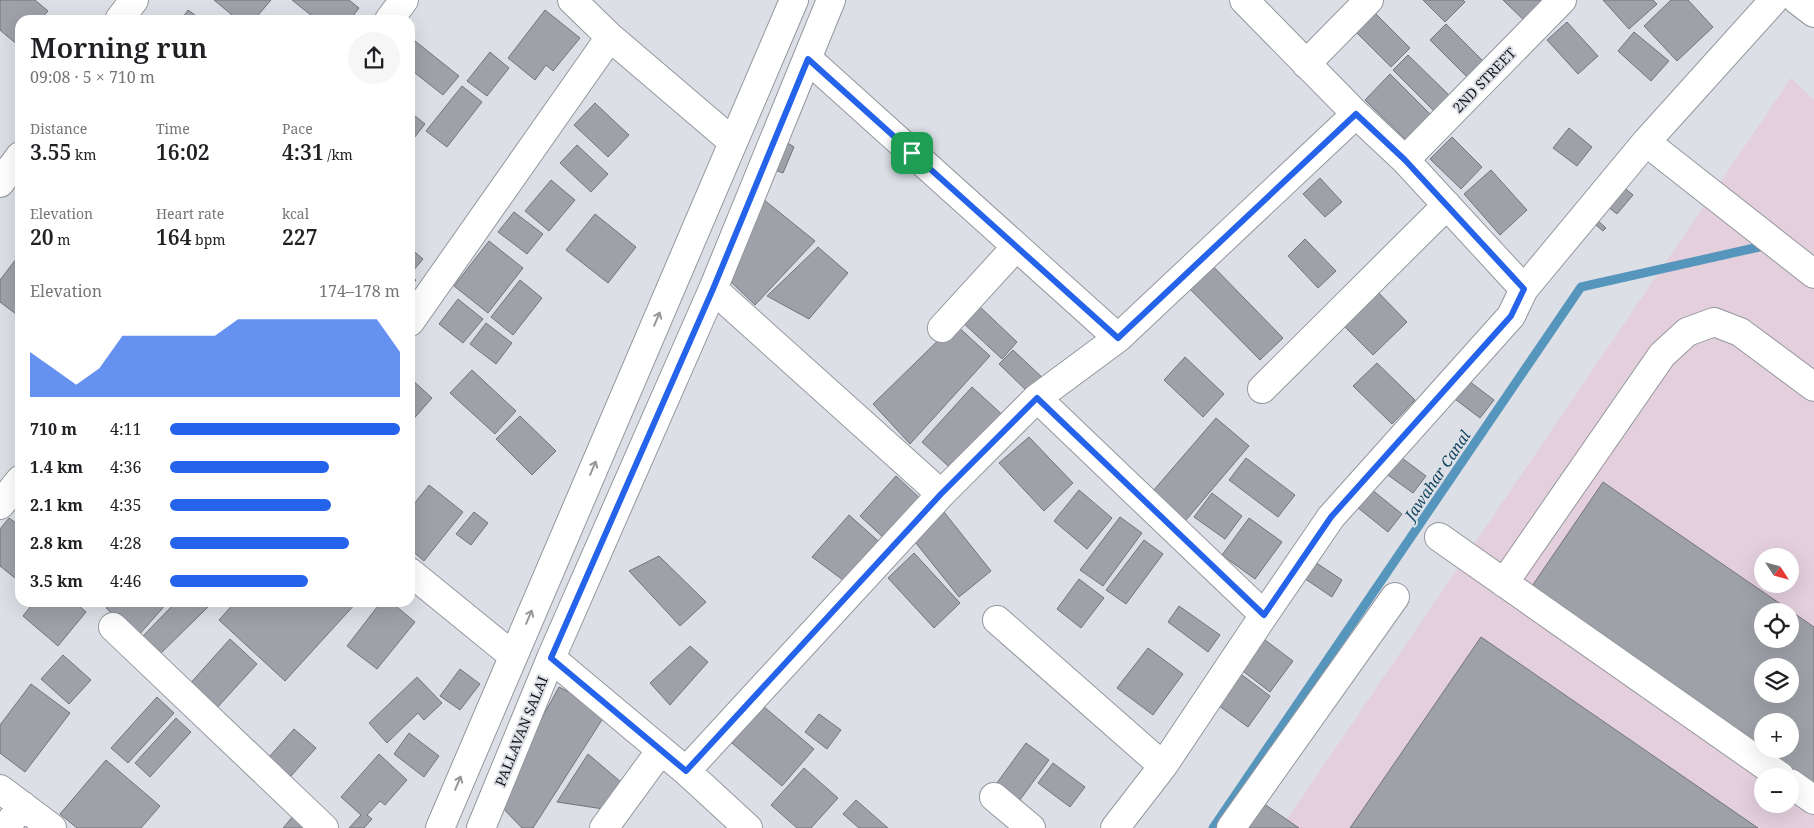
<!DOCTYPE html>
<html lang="en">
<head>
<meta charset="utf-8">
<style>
  :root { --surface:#fff; --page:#f6f6f6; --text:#202124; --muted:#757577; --accent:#2563eb }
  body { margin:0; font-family:"Noto Serif",serif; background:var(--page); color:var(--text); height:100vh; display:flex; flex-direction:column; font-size:19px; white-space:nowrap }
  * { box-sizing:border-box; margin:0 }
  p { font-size:16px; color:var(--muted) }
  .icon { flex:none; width:28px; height:28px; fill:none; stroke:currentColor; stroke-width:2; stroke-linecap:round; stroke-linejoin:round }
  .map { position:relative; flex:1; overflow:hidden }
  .details { position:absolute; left:15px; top:15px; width:400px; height:592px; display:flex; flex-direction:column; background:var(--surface); border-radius:15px; box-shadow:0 5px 20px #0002 }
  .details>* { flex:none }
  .needle { width:32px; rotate:126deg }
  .fabs { position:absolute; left:1754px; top:548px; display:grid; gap:10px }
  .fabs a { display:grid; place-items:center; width:45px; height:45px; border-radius:50%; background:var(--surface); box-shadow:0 5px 20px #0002; font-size:25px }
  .pin { position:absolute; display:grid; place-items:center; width:42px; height:42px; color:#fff; margin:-21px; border-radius:10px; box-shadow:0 2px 8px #0006 }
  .round { display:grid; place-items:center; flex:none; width:52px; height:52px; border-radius:26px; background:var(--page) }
  .summary { display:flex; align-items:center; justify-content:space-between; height:85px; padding:0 15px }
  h1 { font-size:28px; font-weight:600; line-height:38px }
  .figures { display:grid; grid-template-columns:repeat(3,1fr); gap:8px; height:85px; padding:5px 15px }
  .figures div { display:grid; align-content:center }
  .figures b { font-size:21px; font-weight:600 }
  .figures small { font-size:14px; font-weight:400 }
  .figures p { font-size:14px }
  .chart { height:140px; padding:10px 15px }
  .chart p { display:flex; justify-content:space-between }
  .chart svg { width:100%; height:90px; margin-top:5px; fill:var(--accent); opacity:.7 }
  ul { padding:0 15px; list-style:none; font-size:16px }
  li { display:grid; grid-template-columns:80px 60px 1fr; align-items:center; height:38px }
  li i { height:12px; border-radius:6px; background:var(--accent) }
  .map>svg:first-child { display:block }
</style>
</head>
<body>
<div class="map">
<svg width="1814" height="828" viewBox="0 0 1814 828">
  <rect width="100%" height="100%" fill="#dce0e6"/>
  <!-- industrial -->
  <path fill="#e4cfdd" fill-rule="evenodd" d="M1791,78L1814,100V828H1281ZM1762,556H1790V584H1762ZM1762,611H1790V639H1762ZM1762,666H1790V694H1762ZM1762,721H1790V749H1762ZM1762,776H1790V804H1762Z"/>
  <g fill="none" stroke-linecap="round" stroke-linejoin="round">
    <!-- stream -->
    <path stroke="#5695bc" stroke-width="9" d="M1213,828L1581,287L1759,247"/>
  </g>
  <!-- building -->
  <path fill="#9ea1a8" stroke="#72757b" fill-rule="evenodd" d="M0,0H35L48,11L40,20H20L19,46L0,30Z
    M214,0H271L254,20H238Z
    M292,0H349L359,8L350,20H317Z
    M1423,0H1463L1465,2L1445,22Z
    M1503,0H1554L1530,26Z
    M1603,0H1653L1657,4L1629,29Z
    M1671,0H1688L1713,27L1677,61L1644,26Z
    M188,10L202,20H181Z
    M545,10L580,38L553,71L546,65L535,80L508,58Z
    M1373,11L1410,48L1391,67L1354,30Z
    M1567,22L1598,56L1578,74L1547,40Z
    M1446,24L1484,62L1468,78L1430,40Z
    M1634,32L1669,61L1651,81L1618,51Z
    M410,37L459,76L443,95L410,69Z
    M490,52L509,68L487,96L467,81Z
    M1408,55L1452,98L1437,114L1393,70Z
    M1390,74L1432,116L1407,141L1365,100Z
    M462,86L482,102L447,147L426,131Z
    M595,103L629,135L608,157L574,125Z
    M410,112L425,124L410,143Z
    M1569,128L1592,147L1577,166L1553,148Z
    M1452,137L1482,167L1461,189L1430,159Z
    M783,140L794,147L783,173L775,170Z
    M577,145L608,174L591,192L560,163Z
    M1491,170L1527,210L1500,235L1464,194Z
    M1320,178L1342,202L1325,217L1303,194Z
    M551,180L575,200L549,231L525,211Z
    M1620,184L1633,195L1617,214L1607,206L1596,219L1606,228L1603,231L1590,220Z
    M763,199L815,241L755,305L729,280Z
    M514,212L543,234L527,254L498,232Z
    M595,214L636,247L608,283L566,250Z
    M1305,239L1336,271L1318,288L1288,256Z
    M489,241L523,268L488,313L454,286Z
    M818,247L848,273L809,319L767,296Z
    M410,248L423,259L413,271L410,268Z
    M20,254V317L0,302V280Z
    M1205,258L1283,338L1260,360L1182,281Z
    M410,275L416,280L410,287Z
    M520,280L542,298L513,335L491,317Z
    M1373,287L1407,322L1373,355L1339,321Z
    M458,299L483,319L463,343L439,324Z
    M976,303L1017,342L1002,359L960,320Z
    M486,323L512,343L496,364L470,344Z
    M955,324L990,356L910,444L873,404Z
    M1013,350L1045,380L1031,395L999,364Z
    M1185,357L1224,394L1203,417L1164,380Z
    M1377,363L1415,400L1392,424L1353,386Z
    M472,370L516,411L495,434L450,393Z
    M410,378L432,398L410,423Z
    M1465,378L1494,400L1480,418L1451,396Z
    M972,387L1007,419L957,474L922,442Z
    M520,416L556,451L532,475L496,439Z
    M1216,418L1249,446L1180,527L1147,498Z
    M1029,437L1073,483L1044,511L999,463Z
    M1398,455L1426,476L1413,493L1385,473Z
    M1246,458L1295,495L1278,517L1229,480Z
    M896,476L923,501L887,541L860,516Z
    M1603,482L1814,627V788L1528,592ZM1762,611H1790V639H1762ZM1762,666H1790V694H1762ZM1762,721H1790V749H1762Z
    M429,485L463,512L424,561L410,549V509Z
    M1366,485L1402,514L1388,532L1352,503Z
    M1079,490L1112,518L1087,549L1054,521Z
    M1212,493L1242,516L1225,539L1194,517Z
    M474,512L488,523L471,545L456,534Z
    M944,512L991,571L959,597L912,538Z
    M849,515L885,547L851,586L812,557Z
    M1120,517L1142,533L1103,586L1080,570Z
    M9,518L20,526V582L0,566V529Z
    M1249,518L1282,542L1255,579L1222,555Z
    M1144,540L1163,554L1126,604L1106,590Z
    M914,553L960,603L934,628L888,578Z
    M659,556L706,602L680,626L629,571Z
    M1309,558L1342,580L1332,597L1298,574Z
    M1079,579L1104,598L1081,628L1057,609Z
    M34,602H75L86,612L58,646L23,616Z
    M111,602H168L138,636L106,608Z
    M176,602H205L209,606L156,658L139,640Z
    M235,602H357L285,681L219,620Z
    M381,602H391L415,622L377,669L347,646Z
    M1179,606L1220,635L1208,652L1168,622Z
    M1261,637L1293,661L1270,692L1239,668Z
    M1481,637L1758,828H1350Z
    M230,639L257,664L215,710L188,686Z
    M690,646L708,662L670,705L650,683Z
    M1148,648L1183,674L1153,715L1117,688Z
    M63,655L91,680L69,704L41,679Z
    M460,669L480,684L460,710L440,696Z
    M1238,672L1270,696L1248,727L1215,703Z
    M417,677L442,703L424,720L418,713L387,743L369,723Z
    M31,684L70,713L25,772L0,753V725Z
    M559,687L607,712L533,828H522L496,801Z
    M157,697L174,713L128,763L111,748Z
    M763,706L814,749L782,786L732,743Z
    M819,714L841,730L827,749L805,732Z
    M176,718L191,732L150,777L135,763Z
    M294,729L316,748L291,776L269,757Z
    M409,733L439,756L424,777L394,754Z
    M1026,743L1049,760L1017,804L994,787Z
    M379,754L407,780L385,805L380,801L367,815L372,819L364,828H349L361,815L341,797Z
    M588,754L628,788L610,810L557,802Z
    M106,760L160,806L141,828H77L60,814Z
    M1053,763L1085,787L1070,807L1038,783Z
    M804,768L838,798L811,828H797L771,805Z
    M1257,799L1299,828H1237Z
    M856,800L888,828H859L843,814Z
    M294,815L309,828H283Z"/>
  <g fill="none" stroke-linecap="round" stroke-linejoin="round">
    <!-- minor casing -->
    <g stroke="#94979d" stroke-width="30">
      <path id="minor" d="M572,0L610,37L733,142
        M1244,0L1356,114L1405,160L1524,289
        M1797,0L1814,13
        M119,20L134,0
        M389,20L404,0
        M808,59L1118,338
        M1306,64L1369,0
        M1646,142L1814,274
        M1405,160L1562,0
        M0,183L20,156
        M713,289L941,494
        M410,322L610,37
        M942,328L1016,247
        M1262,389L1447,205
        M1037,398L1264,615
        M0,505L20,480
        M1439,537L1780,776
        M410,572L513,656
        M1504,583L1662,355L1687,332L1714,322L1740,332L1814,387
        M997,620L1163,766
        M113,627L324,828
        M551,658L686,771L748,828
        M686,771L941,494L1037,398L1118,338L1356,114
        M1790,783L1814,800
        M0,789L52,828
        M994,797L1031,828
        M6,828L22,805
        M440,828L794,0
        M481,828L551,658L713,289L831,0
        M604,828L661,750
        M1115,828L1163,766L1264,615L1331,517L1511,316L1524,289L1646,142L1774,0
        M1231,828L1395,597"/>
    </g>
    <!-- minor -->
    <use href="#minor" stroke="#fff" stroke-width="28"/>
  </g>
  <!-- one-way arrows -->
  <defs><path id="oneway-shaft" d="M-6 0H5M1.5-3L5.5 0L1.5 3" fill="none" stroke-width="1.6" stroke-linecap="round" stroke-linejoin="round" transform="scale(1.25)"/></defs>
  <g stroke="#979798">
    <use href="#oneway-shaft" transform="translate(657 319) rotate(-67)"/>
    <use href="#oneway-shaft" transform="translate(593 468) rotate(-67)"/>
    <use href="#oneway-shaft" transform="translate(529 617) rotate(-67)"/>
    <use href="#oneway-shaft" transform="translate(458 783) rotate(-67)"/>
  </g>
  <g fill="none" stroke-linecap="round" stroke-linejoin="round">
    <!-- route casing -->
    <g stroke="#fff" stroke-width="10">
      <path id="route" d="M808,59L1118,338L1356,114L1405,160L1524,289L1511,316L1331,517L1264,615L1037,398L941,494L686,771L551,658L713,289Z"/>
    </g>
    <!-- route -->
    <use href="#route" stroke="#2563eb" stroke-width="6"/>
  </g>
  <g text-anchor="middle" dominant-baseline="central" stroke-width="4" stroke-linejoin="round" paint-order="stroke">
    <!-- street labels -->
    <g font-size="14" fill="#17181a" stroke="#dce0e6">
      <text transform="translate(1484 80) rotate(-46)">2ND STREET</text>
      <text transform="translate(521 731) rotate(-68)">PALLAVAN SALAI</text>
    </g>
    <!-- water labels -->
    <g font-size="15" font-style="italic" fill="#0f435f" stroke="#dce0e6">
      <text transform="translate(1437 475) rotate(-56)">Jawahar Canal</text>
    </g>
  </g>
</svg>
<div class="fabs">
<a><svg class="needle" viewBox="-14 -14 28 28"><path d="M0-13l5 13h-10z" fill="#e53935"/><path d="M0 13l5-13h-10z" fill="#757577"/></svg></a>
<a><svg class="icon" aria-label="locate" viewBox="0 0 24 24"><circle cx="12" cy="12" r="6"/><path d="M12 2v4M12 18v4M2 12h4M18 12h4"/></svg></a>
<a><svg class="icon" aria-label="layers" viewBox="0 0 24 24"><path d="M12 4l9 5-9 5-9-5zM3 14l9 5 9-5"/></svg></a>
<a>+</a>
<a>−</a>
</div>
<div class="pin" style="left:912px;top:153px;background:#1e9e55"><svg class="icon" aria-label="arrive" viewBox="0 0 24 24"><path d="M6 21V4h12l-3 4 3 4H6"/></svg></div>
<section class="details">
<div class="summary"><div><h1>Morning run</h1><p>09:08 · 5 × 710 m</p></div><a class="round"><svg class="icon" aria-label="share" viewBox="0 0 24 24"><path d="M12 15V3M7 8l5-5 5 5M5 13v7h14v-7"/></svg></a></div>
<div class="figures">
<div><p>Distance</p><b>3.55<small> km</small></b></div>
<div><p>Time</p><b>16:02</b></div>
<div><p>Pace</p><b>4:31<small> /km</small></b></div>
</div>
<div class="figures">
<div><p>Elevation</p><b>20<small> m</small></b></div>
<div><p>Heart rate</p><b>164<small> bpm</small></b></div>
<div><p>kcal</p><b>227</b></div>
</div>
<div class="chart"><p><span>Elevation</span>174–178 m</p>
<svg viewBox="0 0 160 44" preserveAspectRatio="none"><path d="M0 44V22L10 30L20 38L30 30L40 14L50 14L60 14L70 14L80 14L90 6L100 6L110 6L120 6L130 6L140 6L150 6L160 22V44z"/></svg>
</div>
<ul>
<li><b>710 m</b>4:11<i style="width:100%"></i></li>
<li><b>1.4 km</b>4:36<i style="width:69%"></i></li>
<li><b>2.1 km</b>4:35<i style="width:70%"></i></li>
<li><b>2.8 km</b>4:28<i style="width:78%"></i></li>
<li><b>3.5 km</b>4:46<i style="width:60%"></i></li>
</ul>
</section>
</div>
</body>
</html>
